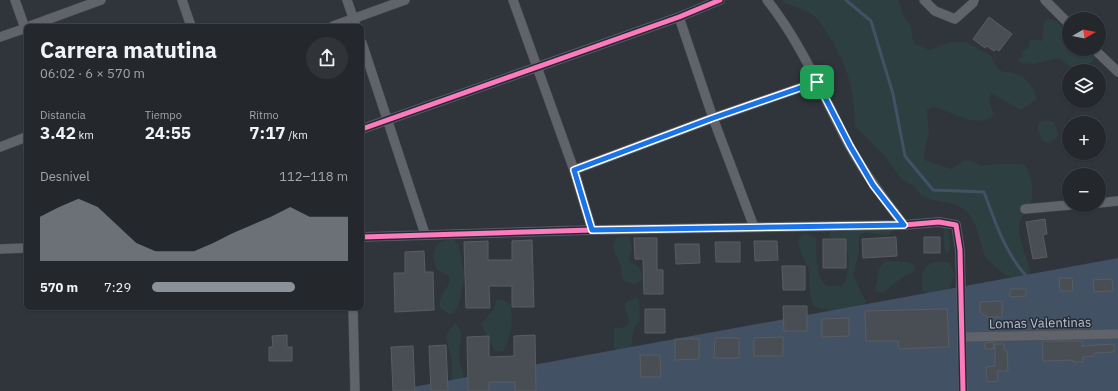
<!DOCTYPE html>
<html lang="es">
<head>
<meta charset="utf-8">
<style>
  :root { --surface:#24282d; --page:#303439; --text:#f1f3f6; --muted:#a3a6aa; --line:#414449; --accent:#8b9199 }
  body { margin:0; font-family:"IBM Plex Sans",sans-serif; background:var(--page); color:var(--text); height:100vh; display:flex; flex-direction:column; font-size:15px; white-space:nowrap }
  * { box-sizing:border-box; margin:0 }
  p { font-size:13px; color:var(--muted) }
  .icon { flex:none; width:22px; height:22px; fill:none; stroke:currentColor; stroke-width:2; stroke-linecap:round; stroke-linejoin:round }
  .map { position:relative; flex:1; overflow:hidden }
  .side { position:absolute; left:24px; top:24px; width:340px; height:286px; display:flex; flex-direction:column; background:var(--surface); border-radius:6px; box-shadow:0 1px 3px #0004,0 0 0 1px var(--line) }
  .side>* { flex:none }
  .needle { width:26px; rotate:81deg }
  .buttons { position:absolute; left:1062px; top:12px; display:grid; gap:8px }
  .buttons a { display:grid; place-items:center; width:44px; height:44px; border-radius:50%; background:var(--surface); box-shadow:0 1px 3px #0004,0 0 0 1px var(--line); font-size:20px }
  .pin { position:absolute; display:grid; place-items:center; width:34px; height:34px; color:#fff; margin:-17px; border-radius:8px; box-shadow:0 2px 6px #0006 }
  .round { display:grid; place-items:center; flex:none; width:42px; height:42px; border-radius:21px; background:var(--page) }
  .head { display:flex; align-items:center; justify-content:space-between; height:68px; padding:0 16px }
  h1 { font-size:22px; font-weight:700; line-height:30px }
  .figures { display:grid; grid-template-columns:repeat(3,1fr); gap:6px; height:68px; padding:4px 16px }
  .figures div { display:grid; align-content:center }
  .figures b { font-size:17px; font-weight:700 }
  .figures small { font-size:11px; font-weight:400 }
  .figures p { font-size:11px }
  .chart { height:112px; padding:8px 16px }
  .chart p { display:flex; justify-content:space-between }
  .chart svg { width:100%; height:72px; margin-top:4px; fill:var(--accent); opacity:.7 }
  ul { padding:0 16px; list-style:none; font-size:13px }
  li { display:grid; grid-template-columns:64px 48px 1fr; align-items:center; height:30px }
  li i { height:10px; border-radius:5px; background:var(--accent) }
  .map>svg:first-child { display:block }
</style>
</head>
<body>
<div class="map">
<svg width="1118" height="391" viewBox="0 0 1118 391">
  <rect width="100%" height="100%" fill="#30353c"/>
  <!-- green -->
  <path fill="#2e3f42" d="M782,0H898L903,15L911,27L912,37L915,44L929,50L951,42H966L991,56L998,69L1003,72H1011L1023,77L1031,85L1037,99L1021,110L991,93L989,102L994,115C977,130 952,111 933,107L927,110L929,132L924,153V160L951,169L964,161H972L981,166L995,164H1023C1032,173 1035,192 1030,205C1027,213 1020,216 1019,226C1018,244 1031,262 1030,277L1015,280L1003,273L985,257L975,224L968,212L955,204L929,199L921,195L914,186L902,179L884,155L855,126C854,90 849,70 831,39C824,28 821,20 810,13C802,8 793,6 784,3Z
    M1048,19L1056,21L1060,24L1065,37L1069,38V49H1092L1094,58C1080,75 1074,70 1059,58L1033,64L1021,63L1018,60L1022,57L1021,52L1029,47L1030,39L1042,41L1044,22Z
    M1044,120L1052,121L1056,127L1058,136L1050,143L1043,141L1037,129L1039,122Z
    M838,220H854L893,228L889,235C879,237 867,228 859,236V252L853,275L866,302C858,314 825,312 814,306C808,293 810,285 809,272C808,262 789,239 805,233L816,238C817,251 814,279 827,286H842C851,274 851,250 841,240L829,237L831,222Z
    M944,227H948L950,246L947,255L944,247Z
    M625,236L629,237C629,241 632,246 632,250C631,253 628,255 629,259C632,266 643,264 642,280L635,284L624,281C621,275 622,270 620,264C617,255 608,248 617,237Z
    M450,240H454L459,246L462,266L465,273L458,307L453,313L450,314L440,308C438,290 452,289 449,276L436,269L433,257L436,245L442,241Z
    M891,261L907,262L914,265L915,271L901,278L883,293L875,291L879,269L884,262Z
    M947,262L950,264L955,275L948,290L934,296L923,291C919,270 924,261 947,262Z
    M636,298L639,300L640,322C631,327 633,339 631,348L620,354L614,348V327L622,328L628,325C631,317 624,312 625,303L628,301Z
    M496,300H503L510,304C514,321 511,336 503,351H495L481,324L494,309Z
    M455,322L461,331L459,360L466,383L452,387V361L446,338L447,334Z"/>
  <!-- water -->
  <path fill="#435165" d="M1118,258V391H391Z"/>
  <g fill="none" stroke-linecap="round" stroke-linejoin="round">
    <!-- stream -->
    <path stroke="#435165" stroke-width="3" d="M846,0L871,21L893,94L905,156L933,190L984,192C995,222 1006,255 1028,278"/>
  </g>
  <!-- building -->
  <path fill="#494e54" stroke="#595c63" d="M989,17L1012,34L999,51L996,49L994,51L987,46L985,48L973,39Z
    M1045,219L1047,234L1043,235L1047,257L1033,259L1026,222Z
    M896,237L897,256L863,258L862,239Z
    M924,237H940V253H924Z
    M634,238H657V270H663V294H644L643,259H635Z
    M823,239H846V268H823Z
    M532,240L534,307H512V286H489L490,308H466L464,242L488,241V260H512V241Z
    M754,241H777L778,260L755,261Z
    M715,242H740V262H716Z
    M675,244H699L700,263L676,264Z
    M424,251L425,272H433L434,310L395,312L394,273H405V252Z
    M782,266H805V290H783Z
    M1059,278H1072L1073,291H1060Z
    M1112,279L1113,291L1094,292L1093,280Z
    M1010,289H1026V296L1010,297Z
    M1002,301V317H987L980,312V302Z
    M783,306H807V331H784Z
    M645,309H665V333H645Z
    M947,309L949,347L899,349L898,341H866L865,311Z
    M849,318V336L822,337V319Z
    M287,335V347H292V361H269V347H273L272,336Z
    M535,335L536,391H515V382H489V391H468L467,337L489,336V357L514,356V336Z
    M783,337V356H754V338Z
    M715,338H739V358H714Z
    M675,339H699V359L675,360Z
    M1042,341H1082V346L1114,344V352L1094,353V356L1083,357V362H1073V360L1043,361Z
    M994,342L993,349H985V343Z
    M995,344H1004L1005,351H1007L1008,371H997L998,381L987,382L986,367L995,366Z
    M446,345L448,391H431L429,346Z
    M413,346L415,391H393L391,347Z
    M640,355H660L661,377H641Z"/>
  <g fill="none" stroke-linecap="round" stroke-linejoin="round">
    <!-- street casing -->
    <g stroke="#4e5156" stroke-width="10">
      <path id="street" d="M15,0L26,31
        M182,0L191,26
        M347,0L356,26
        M513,0L574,170L592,230
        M767,0C802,44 823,96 849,145C865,174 884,199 904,225
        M924,0L935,11L955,19L973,3L974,0
        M1045,0L1069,24
        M679,17L713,118L754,227
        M30,26L101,0
        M333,26L405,0
        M0,37L26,28
        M362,43L425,234
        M1094,49L1118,72
        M362,129L679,17L720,0
        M0,147L26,137
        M574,170L713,118L817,82
        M1099,203L1118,201
        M1025,209L1070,205
        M362,237L592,230L904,225L939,222L956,225L960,250L963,391
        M0,249L26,248
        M353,308L355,391
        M962,337L1118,334"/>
    </g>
    <!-- street -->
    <use href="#street" stroke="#60646a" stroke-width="9"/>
    <!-- cycleway casing -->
    <g stroke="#242b36" stroke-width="8">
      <path id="cycleway" d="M362,129L679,17L720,0
        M362,237L592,230L904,225L939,222L956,225L960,250L963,391"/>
    </g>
    <!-- cycleway -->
    <use href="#cycleway" stroke="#fd7abc" stroke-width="5"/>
  </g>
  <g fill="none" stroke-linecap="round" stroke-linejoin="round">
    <!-- route casing -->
    <g stroke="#fff" stroke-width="8">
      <path id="route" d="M817,82L850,146L873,185L904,225L592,230L574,170L713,118Z"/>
    </g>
    <!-- route -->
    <use href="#route" stroke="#1a73e8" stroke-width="5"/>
  </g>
  <g text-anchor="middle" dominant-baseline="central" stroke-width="3" stroke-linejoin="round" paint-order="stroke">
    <!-- street labels -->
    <g font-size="13" fill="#bcc2cb" stroke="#242b36">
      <text transform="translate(1040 323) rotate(-1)">Lomas Valentinas</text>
    </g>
  </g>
</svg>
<div class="buttons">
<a><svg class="needle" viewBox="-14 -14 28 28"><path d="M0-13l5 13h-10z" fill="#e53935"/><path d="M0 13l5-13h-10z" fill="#a3a6aa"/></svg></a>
<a><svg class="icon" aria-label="layers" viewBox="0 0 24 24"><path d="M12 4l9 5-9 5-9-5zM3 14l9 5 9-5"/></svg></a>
<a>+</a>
<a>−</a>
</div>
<div class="pin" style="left:817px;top:82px;background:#1e9e55"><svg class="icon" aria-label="arrive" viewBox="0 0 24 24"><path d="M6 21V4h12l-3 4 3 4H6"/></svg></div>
<section class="side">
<div class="head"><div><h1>Carrera matutina</h1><p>06:02 · 6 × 570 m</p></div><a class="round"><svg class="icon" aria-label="share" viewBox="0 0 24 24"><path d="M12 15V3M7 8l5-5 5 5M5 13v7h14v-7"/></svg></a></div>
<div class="figures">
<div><p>Distancia</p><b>3.42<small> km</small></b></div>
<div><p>Tiempo</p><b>24:55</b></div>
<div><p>Ritmo</p><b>7:17<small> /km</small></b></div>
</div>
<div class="chart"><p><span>Desnivel</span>112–118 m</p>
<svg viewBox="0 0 160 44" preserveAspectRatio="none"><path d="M0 44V17L10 11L20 6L30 11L40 22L50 33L60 38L70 38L80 38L90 33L100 27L110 22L120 17L130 11L140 17L150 17L160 17V44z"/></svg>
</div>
<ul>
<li><b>570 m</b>7:29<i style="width:73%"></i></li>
</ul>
</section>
</div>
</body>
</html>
